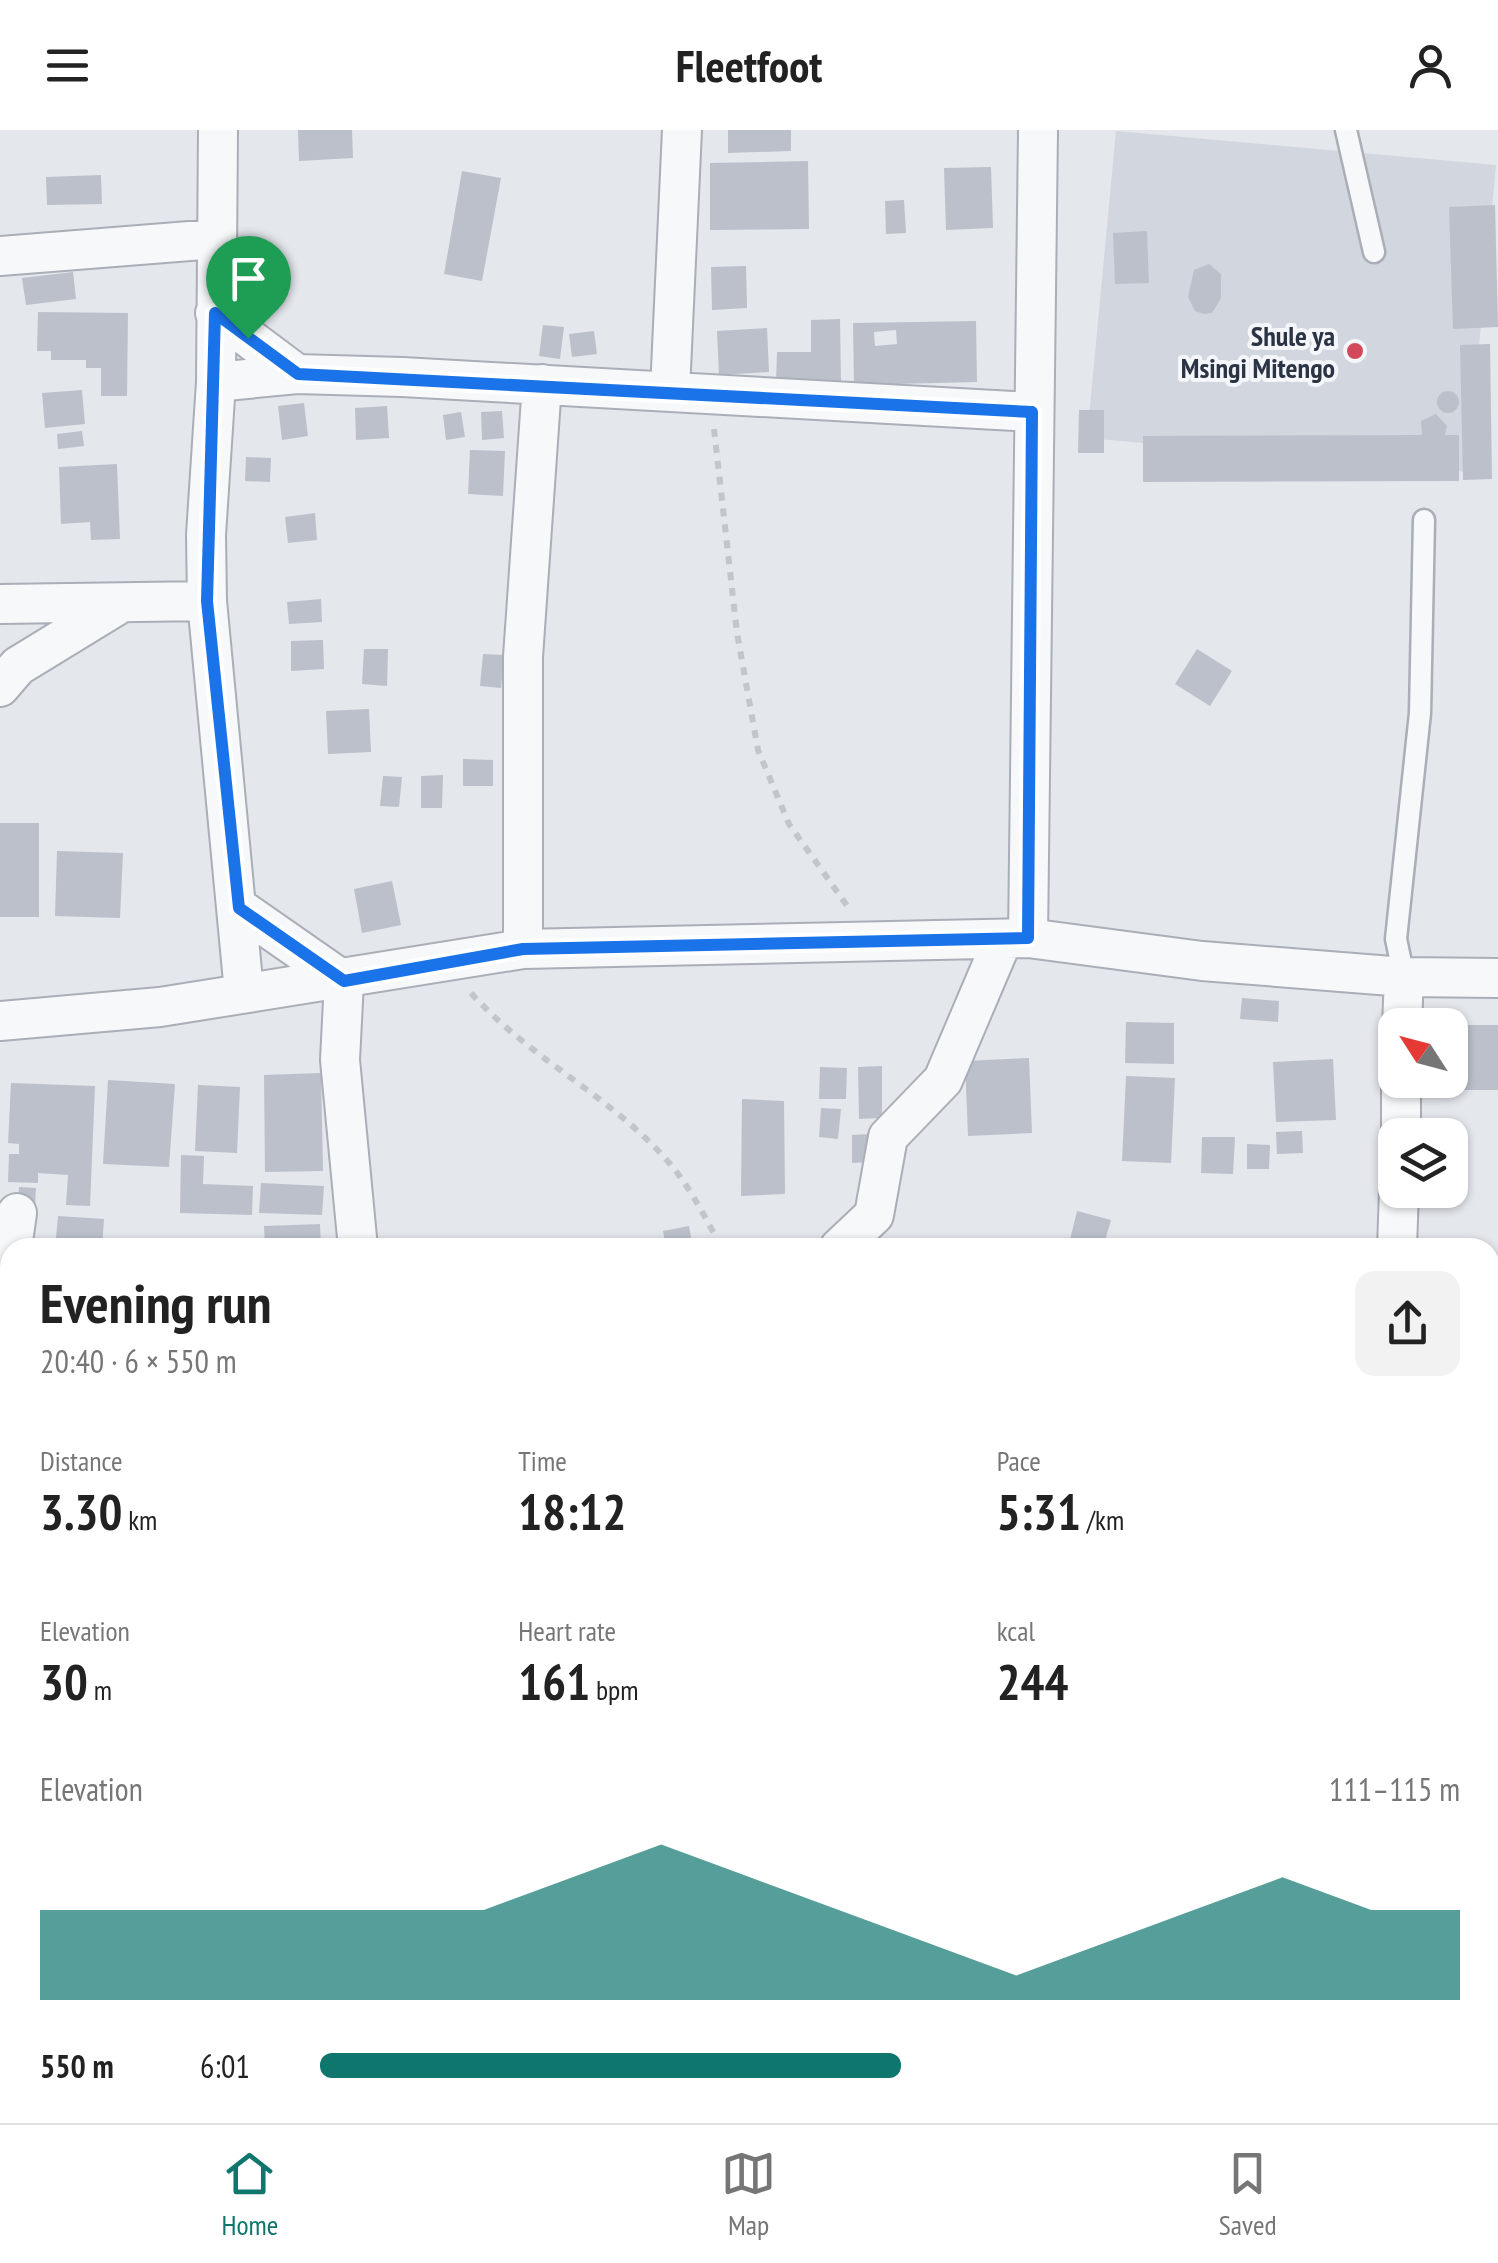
<!DOCTYPE html>
<html lang="en">
<head>
<meta charset="utf-8">
<style>
  :root { --surface:#fff; --page:#f2f2f2; --text:#222; --muted:#767676; --line:#e0e0e0; --accent:#0f766e }
  body { margin:0; font-family:"PT Sans Narrow",sans-serif; background:var(--page); color:var(--text); height:100vh; display:flex; flex-direction:column; font-size:38px; white-space:nowrap }
  * { box-sizing:border-box; margin:0 }
  p { font-size:32px; color:var(--muted) }
  .icon { flex:none; width:55px; height:55px; fill:none; stroke:currentColor; stroke-width:2; stroke-linecap:round; stroke-linejoin:round }
  .map { position:relative; flex:1; overflow:hidden }
  .details { position:absolute; left:0px; top:1108px; width:1500px; height:888px; display:flex; flex-direction:column; background:var(--surface); border-radius:30px 30px 0 0; box-shadow:0 2px 8px #0004 }
  .details>* { flex:none }
  .needle { width:65px; rotate:306deg }
  .tools { position:absolute; left:1378px; top:878px; display:grid; gap:20px }
  .tools a { display:grid; place-items:center; width:90px; height:90px; border-radius:20px; background:var(--surface); box-shadow:0 2px 8px #0004; font-size:50px }
  .pin { position:absolute; display:grid; place-items:center; width:85px; height:85px; color:#fff; margin:-102px -42px; border-radius:50% 50% 50% 0; rotate:-45deg; box-shadow:0 0 10px #0007 }
  .pin .icon { rotate:45deg }
  .round { display:grid; place-items:center; flex:none; width:105px; height:105px; border-radius:20px; background:var(--page) }
  .overview { display:flex; align-items:center; justify-content:space-between; height:170px; padding:0 40px }
  h1 { font-size:55px; font-weight:700; line-height:75px }
  .metrics { display:grid; grid-template-columns:repeat(3,1fr); gap:15px; height:170px; padding:10px 40px }
  .metrics div { display:grid; align-content:center }
  .metrics b { font-size:50px; font-weight:700 }
  .metrics small { font-size:28px; font-weight:400 }
  .metrics p { font-size:28px }
  .chart { height:280px; padding:20px 40px }
  .chart p { display:flex; justify-content:space-between }
  .chart svg { width:100%; height:180px; margin-top:10px; fill:var(--accent); opacity:.7 }
  ul { padding:0 40px; list-style:none; font-size:32px }
  li { display:grid; grid-template-columns:160px 120px 1fr; align-items:center; height:75px }
  li i { height:25px; border-radius:12px; background:var(--accent) }
  header { display:flex; justify-content:space-between; align-items:center; height:130px; padding:0 40px; background:var(--surface); font-size:45px; font-weight:700 }
  .tab-bar { display:flex; justify-content:space-around; align-items:center; height:140px; border-top:2px solid var(--line); background:var(--surface); font-size:28px; color:var(--muted) }
  .tab-bar a { display:grid; justify-items:center; gap:5px }
  .tab-bar .on { color:var(--accent) }
  .map>svg:first-child { display:block }
</style>
</head>
<body>
<header><svg class="icon" aria-label="menu" viewBox="0 0 24 24"><path d="M4 6h16M4 12h16M4 18h16"/></svg>Fleetfoot<svg class="icon" aria-label="person" viewBox="0 0 24 24"><circle cx="12" cy="8" r="4"/><path d="M4 21q1-7 8-7t8 7"/></svg></header>
<div class="map">
<svg width="1498" height="1993" viewBox="0 0 1498 1993">
  <rect width="100%" height="100%" fill="#e4e7ec"/>
  <!-- built -->
  <path fill="#d2d6de" d="M1116,1L1496,35L1467,342L1087,308Z"/>
  <!-- building -->
  <path fill="#bbc0ca" fill-rule="evenodd" d="M298,0H352L353,28L299,31Z
    M728,0H791V21L728,23Z
    M808,31L809,99L710,100V33Z
    M991,37L993,98L946,100L944,38Z
    M462,41L501,48L482,151L444,144Z
    M101,45L102,74L47,75L46,47Z
    M904,70L906,103L886,104L885,71Z
    M1495,75L1498,197L1453,199L1449,77Z
    M1147,101L1149,153L1115,154L1113,103Z
    M1209,134L1221,144V168L1212,183L1204,184L1195,181L1188,167L1194,140Z
    M746,136L747,178L712,180L711,137Z
    M73,142L76,169L26,175L22,148Z
    M38,182L128,183L127,266H101V238H86V230H51V221H37Z
    M840,189L841,253H776L777,222H811V190Z
    M976,191L977,252L854,255L853,193ZM896,200L897,214L875,216L874,202Z
    M543,195L564,197L560,229L539,226Z
    M767,198L769,242L719,245L717,201Z
    M594,201L597,224L572,227L569,204Z
    M1490,214L1492,349L1463,350L1460,215Z
    M82,260L85,294L45,298L42,263Z
    M1437 272a11 11 0 1 1 22 0a11 11 0 1 1-22 0Z
    M304,273L308,306L282,310L278,276Z
    M387,276L389,308L356,310L355,278Z
    M1079,280H1104V323H1078Z
    M502,281L504,308L482,310L481,282Z
    M461,282L465,307L446,310L443,285Z
    M1436,284L1447,296L1445,305H1459V351L1143,352V306L1422,305L1421,291Z
    M82,301L84,316L58,319L57,304Z
    M470,320L505,321L503,366L468,364Z
    M246,327L271,328L270,352L245,351Z
    M117,334L120,409L91,410L90,392L61,394L59,337Z
    M315,383L317,410L288,413L285,387Z
    M321,469L322,492L289,494L287,472Z
    M323,510L324,539L291,541V511Z
    M364,519H388L387,556L362,554Z
    M1197,519L1232,541L1210,576L1175,554Z
    M483,524L504,525L501,558L480,556Z
    M369,579L371,622L328,624L326,581Z
    M463,629L493,630V656H463Z
    M443,645L442,678H421V646Z
    M383,646L402,647L399,677L380,676Z
    M0,693H39V787H0Z
    M57,721L123,723L120,788L55,786Z
    M392,751L401,795L362,803L354,759Z
    M1242,868L1279,871L1278,892L1240,889Z
    M1126,892L1174,893V934L1125,933Z
    M1462,895H1498V960H1461Z
    M1029,928L1032,1003L968,1006L965,931Z
    M1333,929L1336,990L1276,992L1273,932Z
    M882,936V988L859,989L858,937Z
    M820,937L847,938L846,969H819Z
    M321,943L323,1041L265,1042L264,945Z
    M1126,946L1175,948L1171,1033L1122,1031Z
    M108,950L175,954L169,1037L103,1034Z
    M11,953L95,956L90,1076L66,1075L68,1045L38,1043V1053L8,1052L9,1024H19V1014L8,1013Z
    M198,955L240,957L237,1023L195,1021Z
    M742,969L784,971L785,1064L741,1066Z
    M821,978L841,979L838,1009L819,1007Z
    M1302,1001L1303,1023L1277,1024L1276,1002Z
    M871,1004V1032L852,1033V1005Z
    M1202,1007H1235L1233,1044L1201,1043Z
    M1247,1014L1270,1015L1269,1039H1247Z
    M181,1025L204,1026L203,1054L253,1056L252,1085L180,1083Z
    M261,1053L324,1056L322,1085L259,1083Z
    M19,1057L36,1058L35,1077L18,1076Z
    M1077,1081L1111,1090L1103,1118H1068Z
    M58,1086L104,1089L102,1118H55Z
    M320,1094L321,1118H265L264,1096Z
    M689,1096L693,1118H666L663,1101Z
    M1490,1273H1498V1341H1490Z
    M1498,1420V1488L1490,1489V1421Z
    M0,1593L10,1601V1622L0,1636Z
    M1490,1649H1498V1716H1490Z
    M1498,1726V1788L1490,1789V1727Z
    M761,1985H795L789,1993H755Z
    M831,1985H898L903,1989L900,1993H841Z
    M1079,1985H1164V1993H1079Z"/>
  <g fill="none" stroke-linecap="round" stroke-linejoin="round">
    <!-- lane casing -->
    <g stroke="#a9aeb7" stroke-width="25">
      <path id="lane" d="M1346,0L1374,122
        M1404,847L1396,809L1420,583L1424,390"/>
    </g>
    <!-- street casing -->
    <g stroke="#a9aeb7" stroke-width="42">
      <path id="street" d="M218,0L216,252L206,405L207,471L244,862
        M0,126L215,109
        M215,183L297,244
        M216,252L297,244L402,247L1031,282
        M670,261L682,0
        M0,474L207,471
        M0,557L18,536L121,473
        M239,778L344,851L340,930L358,1118
        M1028,808L1038,0
        M523,819V527L542,254
        M0,891L160,877L523,819L1028,808L1202,831L1404,847L1498,848
        M1402,895L1404,847
        M1401,1005V950
        M12,1118L17,1083
        M839,1118L874,1085L888,1007L943,950L1003,809
        M1397,1118L1399,1060
        M0,1206L10,1136
        M0,1244H10
        M0,1418L10,1448
        M1490,1872L1498,1876
        M0,1875L10,1864
        M0,1955L10,1963
        M37,1985L47,1993
        M635,1985L644,1993
        M1409,1985V1993
        M160,1993L166,1985
        M1015,1993L1016,1985"/>
    </g>
    <!-- path -->
    <path stroke="#c2c5cb" stroke-width="6" stroke-dasharray="8 8" stroke-linecap="butt" d="M714,299L737,503L758,620L789,694L848,777
      M471,863C528,927 607,964 664,1027C689,1054 704,1086 722,1118"/>
    <!-- lane -->
    <use href="#lane" stroke="#f7f8fa" stroke-width="20"/>
    <!-- street -->
    <use href="#street" stroke="#f7f8fa" stroke-width="38"/>
  </g>
  <g fill="none" stroke-linecap="round" stroke-linejoin="round">
    <!-- route casing -->
    <g stroke="#fff" stroke-width="20">
      <path id="route" d="M215,183L298,244L1032,282L1028,808L523,819L344,851L239,778L207,471Z"/>
    </g>
    <!-- route -->
    <use href="#route" stroke="#1a73e8" stroke-width="12"/>
  </g>
  <!-- markers -->
  <circle fill="#d1495b" stroke="#f4f6f9" stroke-width="4" cx="1355" cy="221" r="10"/>
  <g text-anchor="middle" dominant-baseline="central" stroke-width="8" stroke-linejoin="round" paint-order="stroke">
    <!-- poi labels -->
    <g font-size="28" font-weight="bold" fill="#2b3445" stroke="#f4f6f9" text-anchor="end">
      <text x="1335" y="205">Shule ya<tspan x="1335" dy="32">Msingi Mitengo</tspan></text>
    </g>
  </g>
</svg>
<div class="tools">
<a><svg class="needle" viewBox="-14 -14 28 28"><path d="M0-13l5 13h-10z" fill="#e53935"/><path d="M0 13l5-13h-10z" fill="#767676"/></svg></a>
<a><svg class="icon" aria-label="layers" viewBox="0 0 24 24"><path d="M12 4l9 5-9 5-9-5zM3 14l9 5 9-5"/></svg></a>
</div>
<div class="pin" style="left:248px;top:208px;background:#1e9e55"><svg class="icon" aria-label="arrive" viewBox="0 0 24 24"><path d="M6 21V4h12l-3 4 3 4H6"/></svg></div>
<section class="details">
<div class="overview"><div><h1>Evening run</h1><p>20:40 · 6 × 550 m</p></div><a class="round"><svg class="icon" aria-label="share" viewBox="0 0 24 24"><path d="M12 15V3M7 8l5-5 5 5M5 13v7h14v-7"/></svg></a></div>
<div class="metrics">
<div><p>Distance</p><b>3.30<small> km</small></b></div>
<div><p>Time</p><b>18:12</b></div>
<div><p>Pace</p><b>5:31<small> /km</small></b></div>
</div>
<div class="metrics">
<div><p>Elevation</p><b>30<small> m</small></b></div>
<div><p>Heart rate</p><b>161<small> bpm</small></b></div>
<div><p>kcal</p><b>244</b></div>
</div>
<div class="chart"><p><span>Elevation</span>111–115 m</p>
<svg viewBox="0 0 160 44" preserveAspectRatio="none"><path d="M0 44V22L10 22L20 22L30 22L40 22L50 22L60 14L70 6L80 14L90 22L100 30L110 38L120 30L130 22L140 14L150 22L160 22V44z"/></svg>
</div>
<ul>
<li><b>550 m</b>6:01<i style="width:51%"></i></li>
</ul>
</section>
</div>
<nav class="tab-bar">
<a class="on"><svg class="icon" aria-label="home" viewBox="0 0 24 24"><path d="M3 11l9-7 9 7M6 9v11h12V9"/></svg>Home</a>
<a><svg class="icon" aria-label="map" viewBox="0 0 24 24"><path d="M3 6l6-2 6 2 6-2v14l-6 2-6-2-6 2zM9 4v14M15 6v14"/></svg>Map</a>
<a><svg class="icon" aria-label="saved" viewBox="0 0 24 24"><path d="M7 4h10v16l-5-4-5 4z"/></svg>Saved</a>
</nav>
</body>
</html>
